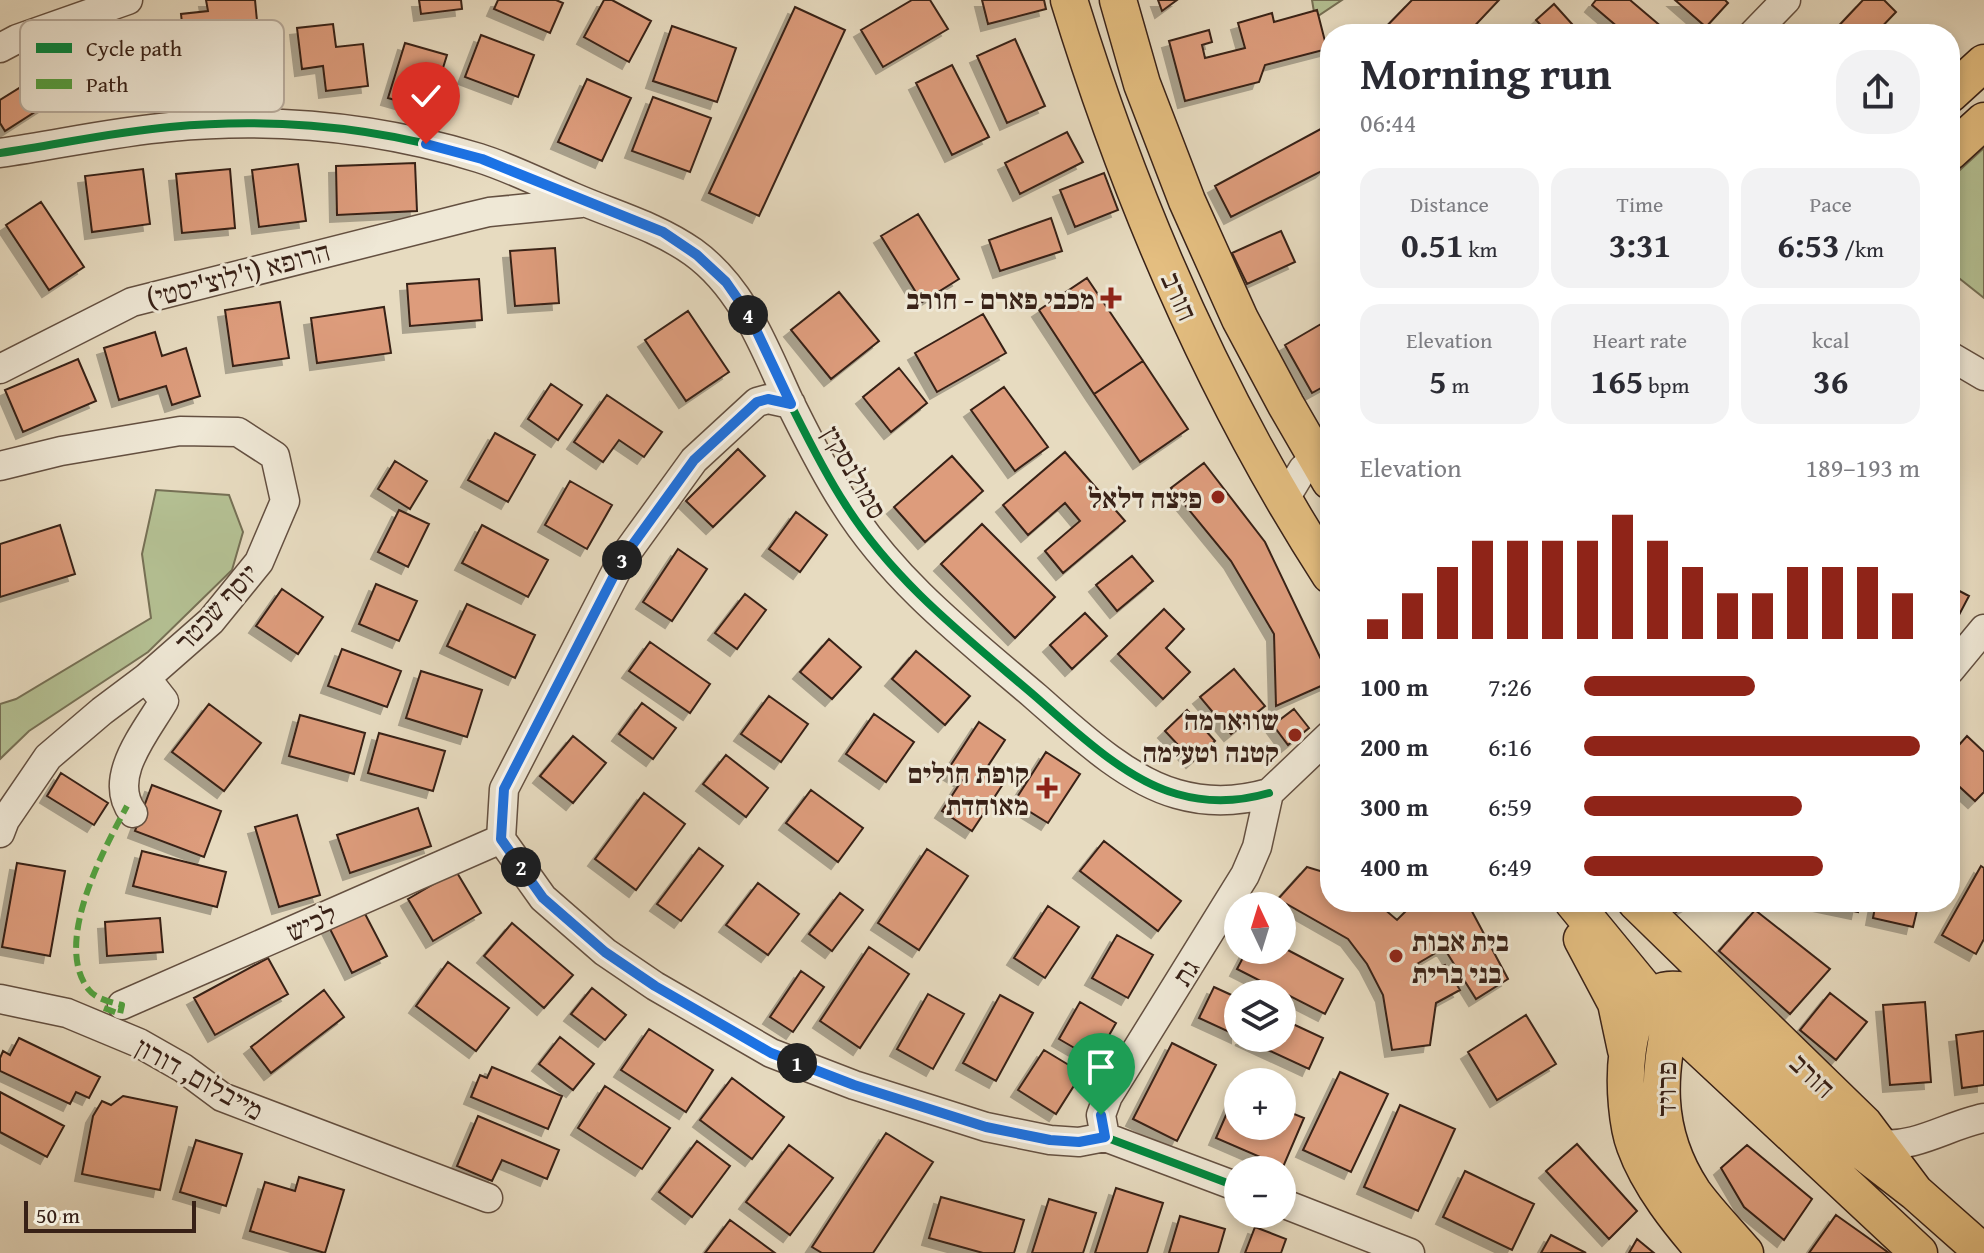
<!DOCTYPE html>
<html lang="en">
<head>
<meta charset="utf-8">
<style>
  :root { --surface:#fff; --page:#f2f2f3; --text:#2b2b33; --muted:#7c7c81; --accent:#8f2418 }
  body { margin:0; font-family:"Gentium Book Plus","Frank Ruhl Libre",serif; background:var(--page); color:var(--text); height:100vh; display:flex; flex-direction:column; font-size:30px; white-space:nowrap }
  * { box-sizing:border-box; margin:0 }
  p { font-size:26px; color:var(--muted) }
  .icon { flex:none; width:44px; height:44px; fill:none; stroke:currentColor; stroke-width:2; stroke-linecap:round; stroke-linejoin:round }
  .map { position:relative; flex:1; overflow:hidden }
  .details { position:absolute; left:1320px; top:24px; width:640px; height:888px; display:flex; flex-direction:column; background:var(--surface); border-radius:32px; box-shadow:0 4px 12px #0003 }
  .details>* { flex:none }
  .needle { width:52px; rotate:356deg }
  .buttons { position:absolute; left:1224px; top:892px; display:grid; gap:16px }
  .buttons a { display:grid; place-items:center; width:72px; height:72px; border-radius:50%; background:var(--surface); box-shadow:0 4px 12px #0003; font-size:40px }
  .scale { position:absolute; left:24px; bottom:20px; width:172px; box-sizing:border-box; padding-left:8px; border:4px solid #382117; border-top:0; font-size:22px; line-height:28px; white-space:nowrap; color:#382117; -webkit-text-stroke:6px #efe8d6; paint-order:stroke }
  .pin { position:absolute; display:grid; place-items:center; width:68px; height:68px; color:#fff; margin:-82px -34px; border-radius:50% 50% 50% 0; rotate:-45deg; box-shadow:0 0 8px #0007 }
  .pin .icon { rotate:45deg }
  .km { position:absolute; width:40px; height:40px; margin:-20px; border-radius:50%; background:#222; color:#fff; font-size:22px; line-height:40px; text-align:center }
  .round { display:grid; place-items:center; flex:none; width:84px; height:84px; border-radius:32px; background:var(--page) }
  .headline { display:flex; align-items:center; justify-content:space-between; height:136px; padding:0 40px }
  h1 { font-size:44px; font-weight:700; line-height:60px }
  .metrics { display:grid; grid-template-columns:repeat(3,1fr); gap:12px; height:136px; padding:8px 40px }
  .metrics div { display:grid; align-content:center; border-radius:20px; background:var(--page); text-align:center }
  .metrics b { font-size:34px; font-weight:700 }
  .metrics small { font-size:22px; font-weight:400 }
  .metrics p { font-size:22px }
  .chart { height:224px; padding:16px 40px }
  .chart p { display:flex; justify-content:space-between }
  .chart svg { width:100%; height:144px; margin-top:8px; stroke:var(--accent); stroke-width:6 }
  ul { padding:0 40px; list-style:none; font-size:26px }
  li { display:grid; grid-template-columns:128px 96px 1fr; align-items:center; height:60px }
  li i { height:20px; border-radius:10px; background:var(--accent) }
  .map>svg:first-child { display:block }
</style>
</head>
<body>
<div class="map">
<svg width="1984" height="1253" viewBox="0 0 1984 1253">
  <defs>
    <filter id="shadow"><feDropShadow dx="-7" dy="7" stdDeviation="0" flood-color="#0004"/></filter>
  </defs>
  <rect width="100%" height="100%" fill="#e7dbc0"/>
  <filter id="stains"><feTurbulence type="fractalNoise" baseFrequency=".0025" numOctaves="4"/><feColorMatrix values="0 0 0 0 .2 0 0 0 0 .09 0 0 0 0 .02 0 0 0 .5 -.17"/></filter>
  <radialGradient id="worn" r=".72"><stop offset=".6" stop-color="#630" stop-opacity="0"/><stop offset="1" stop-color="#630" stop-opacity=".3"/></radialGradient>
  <!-- green -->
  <path fill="#b4c093" stroke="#767055" stroke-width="2" d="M1312,0H1342L1315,18Z
    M1984,148V298L1950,271V179Z
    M156,490L229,495L243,532L232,570L148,652L29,731L0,759V704L16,699L151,618L142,554Z"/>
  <!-- building -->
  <path fill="#dd9c7c" stroke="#382117" stroke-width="2" filter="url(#shadow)" d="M206,0H255L259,42L185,51L181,14L208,11Z
    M419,0H461L462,9L421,14Z
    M498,0H556L563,3L550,33L494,9Z
    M604,0H612L651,21L629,62L584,37Z
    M912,0H930L948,29L883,67L861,30Z
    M982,0H1044L1046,9L988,24Z
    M1158,0H1177L1162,11Z
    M1412,0H1499L1467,34H1379Z
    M1596,0H1630L1670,34H1626L1592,5Z
    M1675,0H1725L1728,3L1706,27Z
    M1863,0H1884L1896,12L1875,34H1831Z
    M1554,4L1581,34H1549L1536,20Z
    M795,7L845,30L759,216L709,193Z
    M1317,10L1327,49L1265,65L1259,82L1185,101L1169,41L1209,30L1212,42L1202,45L1205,58L1245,48L1238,23L1272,13L1274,22Z
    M333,24L336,47L363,44L368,86L326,91L323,66L302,69L297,28Z
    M672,26L736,48L717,102L653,81Z
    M481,35L534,55L518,97L465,77Z
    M1015,39L1045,106L1007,123L977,56Z
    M405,43L447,55L430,110L388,98Z
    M952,65L989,137L952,155L916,83Z
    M37,77L52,101L5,131L0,123V100Z
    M587,79L631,98L602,161L558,142Z
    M653,97L711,118L690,172L632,151Z
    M1330,124V164L1322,171L1231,217L1215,186Z
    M1067,132L1083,162L1020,194L1005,163Z
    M415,163L417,211L337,215L336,166Z
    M298,164L306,221L259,227L252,170Z
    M143,169L150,224L92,232L85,176Z
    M230,169L235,228L182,233L176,174Z
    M1104,173L1118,210L1075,227L1060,190Z
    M41,202L84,267L49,290L6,225Z
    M918,214L959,279L922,302L881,236Z
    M1051,218L1062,251L1000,271L989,240Z
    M1281,231L1295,262L1247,284L1232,253Z
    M555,248L559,303L515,306L510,251Z
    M1087,278L1143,361L1094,394L1039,310Z
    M479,279L482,320L410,326L407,284Z
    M839,292L879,341L831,379L791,330Z
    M280,302L289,358L233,366L225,310Z
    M384,307L391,353L317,363L311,318Z
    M688,311L729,372L686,401L645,340Z
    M983,314L1006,353L937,392L915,353Z
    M1321,324L1330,339V383L1312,393L1285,345Z
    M155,332L162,356L186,348L200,396L172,405L166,386L119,400L104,348Z
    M78,359L96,401L23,432L5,390Z
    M1143,361L1188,429L1140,462L1094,394Z
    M899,368L927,403L891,432L863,397Z
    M551,384L582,405L558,440L528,419Z
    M1004,387L1048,447L1015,471L971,410Z
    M607,395L662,432L644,457L619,440L603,462L574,442Z
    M495,433L535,455L508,502L468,480Z
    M738,449L765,476L713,527L686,501Z
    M1065,452L1125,521L1063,573L1045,551L1080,521L1065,503L1028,535L1003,505Z
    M952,456L983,491L925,542L894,507Z
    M395,461L427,481L410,509L378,489Z
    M1204,463L1265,542L1330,678V682L1276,706L1274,634L1231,561L1171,488Z
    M570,481L612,505L587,549L545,525Z
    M399,510L429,524L408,567L378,552Z
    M796,512L827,535L800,572L769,549Z
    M982,524L1055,597L1015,638L941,564Z
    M60,525L75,574L0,597V544Z
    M482,525L548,560L528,597L462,563Z
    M678,549L707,569L672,621L643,602Z
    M1132,556L1153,581L1117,611L1096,585Z
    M376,584L417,601L399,641L359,624Z
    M1950,586L1969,596L1950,632Z
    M282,589L323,617L298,654L256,626Z
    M745,594L766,610L737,649L715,633Z
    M467,604L535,635L515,678L447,646Z
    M1164,609L1184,629L1166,648L1190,672L1163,699L1118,654Z
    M1085,613L1107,636L1072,669L1050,645Z
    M829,639L861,667L832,699L800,672Z
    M650,642L710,684L690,713L629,671Z
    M342,649L401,671L387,707L328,686Z
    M916,651L970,696L945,725L892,679Z
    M1234,669L1265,706L1231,734L1200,697Z
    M421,671L482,690L467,737L406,718Z
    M769,696L808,724L781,762L741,734Z
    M642,703L676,728L653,759L619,734Z
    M209,704L261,743L224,791L172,752Z
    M1294,709L1309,728L1288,745L1273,725Z
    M1187,710L1215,741L1193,761L1165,731Z
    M874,714L914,742L886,782L846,754Z
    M300,715L365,733L354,774L289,756Z
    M979,722L1005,740L986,769L1005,781L972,831L942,811L962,780L947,771Z
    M379,733L445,751L433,791L368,773Z
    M573,736L606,763L573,803L540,776Z
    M1967,736L1984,752V792L1975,801L1950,778V755Z
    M1046,752L1080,774L1048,823L1014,802Z
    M726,755L768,788L746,817L703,784Z
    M61,773L108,803L94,825L47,796Z
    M152,785L221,811L204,857L135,831Z
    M811,790L863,828L838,862L786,823Z
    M644,793L685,824L636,890L595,859Z
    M418,808L431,846L350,873L337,835Z
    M297,815L320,895L279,907L255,827Z
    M1104,841L1181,901L1158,931L1080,871Z
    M699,848L723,866L681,921L657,904Z
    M927,849L968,876L919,950L878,923Z
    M142,851L226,872L217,907L133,886Z
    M17,863L65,871L50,956L2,947Z
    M1981,866L1984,868V939L1976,954L1942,935Z
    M1307,867L1330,874V902H1376L1397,920L1415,902H1467L1508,979L1476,999L1444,948L1417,964L1420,977L1445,965L1460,990L1436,1003L1430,1045L1392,1050L1383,995L1367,964L1348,939L1278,899Z
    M456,871L481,913L433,941L408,899Z
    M758,883L799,914L768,955L726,925Z
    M840,893L863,910L832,951L809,934Z
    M1670,902H1693L1676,912Z
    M1819,902H1860L1858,912L1819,904Z
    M1876,902H1919L1913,927L1873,918Z
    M1048,906L1079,927L1045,978L1014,958Z
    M363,910L387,956L352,973L329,927Z
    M1755,910L1830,969L1790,1014L1719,951Z
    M160,918L163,952L107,956L105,922Z
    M512,923L573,975L544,1008L484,956Z
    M1117,935L1153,955L1128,998L1092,978Z
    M869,947L909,974L860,1048L820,1021Z
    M1282,947L1343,979L1325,1014L1237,969L1247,950H1282Z
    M268,958L288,994L215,1035L194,998Z
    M448,962L509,1008L476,1051L416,1006Z
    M801,971L824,987L793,1032L770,1017Z
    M1214,987L1238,998V1036L1199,1018Z
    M592,988L626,1015L605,1040L571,1014Z
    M324,990L344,1017L271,1073L251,1047Z
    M1830,993L1867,1022L1836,1060L1800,1030Z
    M928,994L964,1014L933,1069L897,1049Z
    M1000,995L1033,1013L996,1081L963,1063Z
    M1080,1002L1116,1023L1095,1060L1059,1039Z
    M1925,1002L1931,1082L1890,1085L1883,1005Z
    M1526,1015L1556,1064L1497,1100L1468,1052Z
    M1282,1019L1323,1038L1309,1069L1242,1038H1282Z
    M649,1029L713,1070L686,1112L621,1070Z
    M1984,1031V1085L1962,1088L1956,1035Z
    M560,1037L594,1064L573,1090L539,1064Z
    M19,1038L100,1077L89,1098L76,1092L70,1104L0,1071V1058L3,1051L10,1055Z
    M1172,1043L1216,1065L1177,1141L1133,1119Z
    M1044,1050L1082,1073L1056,1114L1018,1090Z
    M492,1067L562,1096L548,1129L471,1097L480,1075L487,1078Z
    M1340,1072L1388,1094L1351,1172L1303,1150Z
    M732,1078L784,1117L752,1159L700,1120Z
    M605,1086L670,1128L642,1169L578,1128Z
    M1237,1090L1238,1126H1282V1109L1304,1118L1283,1167L1216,1138Z
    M0,1092L64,1126L47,1157L0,1132Z
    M123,1096L177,1107L160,1190L82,1174L93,1116L102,1101L111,1105Z
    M1400,1105L1455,1129L1418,1211L1364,1187Z
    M478,1116L559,1150L547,1179L502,1160L492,1181L457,1166Z
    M886,1133L933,1162L873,1253H822L812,1247Z
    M196,1140L242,1154L226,1206L180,1192Z
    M697,1141L730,1166L692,1217L659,1192Z
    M1577,1144L1637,1211L1609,1239L1546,1171Z
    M789,1145L833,1178L790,1235L746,1202Z
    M1747,1145L1812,1199L1784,1240L1744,1207L1721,1168Z
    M1465,1171L1534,1204L1512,1250L1443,1217Z
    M299,1177L344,1190L325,1253L250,1231L265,1182L295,1191Z
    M1116,1188L1163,1203L1147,1253H1095Z
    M941,1197L1024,1220L1014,1253H983L929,1238Z
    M1049,1199L1096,1213L1083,1253H1032Z
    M1836,1215L1867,1237L1889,1253H1809Z
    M1180,1216L1225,1229L1218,1253H1169Z
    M730,1220L775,1253H705Z
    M1255,1227L1286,1239L1281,1253H1245Z
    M1551,1235L1586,1253H1541Z
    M1637,1239L1654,1253H1629Z"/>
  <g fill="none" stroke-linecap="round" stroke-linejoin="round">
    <!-- minor casing -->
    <g stroke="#645041" stroke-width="31">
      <path id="minor" d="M1753,34L1786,0
        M0,48L17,39L128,0
        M0,153C56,145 113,132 170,127C275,117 378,127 479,158C511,168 542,184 573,197C614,215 656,226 693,252C743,288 764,347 789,401C806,435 824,472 845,504C894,582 967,638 1036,697C1076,732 1126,780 1177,794C1208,803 1238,802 1269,793
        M1950,356L1984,376
        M0,369L132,302L468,217L489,212L581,203
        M791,404L768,399L757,402L694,460L623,558L504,789L501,839L543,898L605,952L655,986L771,1053L854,1085L986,1127L1050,1140L1079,1142L1105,1137L1238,1187
        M0,466L61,451L180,431L238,432L275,456L285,501L259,562L211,621L146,678L102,711L48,757L5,820L0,833
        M1283,502L1303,469L1329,446
        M1950,670L1984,629
        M133,813C106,778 146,732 164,701L146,678
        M0,999L67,1013L139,1043L183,1068L222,1097L488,1198
        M122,1005L501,839
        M1105,1137L1101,1115L1108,1096L1245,875L1257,847L1269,793L1330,735
        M1881,1144C1916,1148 1949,1125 1984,1118
        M1282,1203L1410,1253"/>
    </g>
    <!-- major casing -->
    <g stroke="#382117" stroke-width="39">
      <path id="major" d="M1069,0C1131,202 1215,397 1330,575
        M1118,0L1142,84L1187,201L1240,319L1286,405L1330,481
        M1950,94L1984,63
        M1950,152L1984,121
        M1573,902L1651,997L1695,1044L1919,1253
        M1636,902L1864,1124L1915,1192L1984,1253
        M1582,939L1616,1003L1626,1050
        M1675,1002C1657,1071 1652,1130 1693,1192C1708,1213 1728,1233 1745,1253
        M1706,1253C1679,1222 1649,1185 1635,1146C1621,1109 1615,983 1678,990L1831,1127L1915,1192"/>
    </g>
    <!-- minor -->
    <use href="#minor" stroke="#efe8d6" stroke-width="28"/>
    <!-- major -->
    <use href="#major" stroke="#e4be80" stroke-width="36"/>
    <!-- quiet -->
    <path stroke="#53a240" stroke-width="6" stroke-dasharray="12 6" stroke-linecap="butt" d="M104,1008L120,1014L122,1005C111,1002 96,999 89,990C52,944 104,849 127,806"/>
    <!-- cycleway casing -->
    <g stroke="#efe8d6" stroke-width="13">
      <path id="cycleway" d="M0,153C56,145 113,132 170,127C275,117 378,127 479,158C511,168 542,184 573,197C614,215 656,226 693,252C743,288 764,347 789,401C806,435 824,472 845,504C894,582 967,638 1036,697C1076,732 1126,780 1177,794C1208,803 1238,802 1269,793
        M791,404L768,399L757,402L694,460L623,558L504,789L501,839L543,898L605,952L655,986L771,1053L854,1085L986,1127L1050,1140L1079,1142L1105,1137L1238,1187"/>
    </g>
    <!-- cycleway -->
    <use href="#cycleway" stroke="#00873e" stroke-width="8"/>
  </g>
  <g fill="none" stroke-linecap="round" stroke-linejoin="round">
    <!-- route casing -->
    <g stroke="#fff" stroke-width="16">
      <path id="route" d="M426,144L482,159L663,232L697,255L726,282L749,315L791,404L768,399L757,402L694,460L623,558L504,789L501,839L543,898L605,952L655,986L771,1053L854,1085L986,1127L1050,1140L1079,1142L1105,1137L1101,1115"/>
    </g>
    <!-- route -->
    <use href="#route" stroke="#1a73e8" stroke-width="10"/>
  </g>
  <!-- markers -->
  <g fill="#8f2418" stroke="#efe8d6" stroke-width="3">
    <path d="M1107 286h8v8h8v8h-8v8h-8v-8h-8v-8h8z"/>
    <circle cx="1218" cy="497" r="8"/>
    <circle cx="1295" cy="735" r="8"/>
    <path d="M1043 776h8v8h8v8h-8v8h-8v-8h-8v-8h8z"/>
    <circle cx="1396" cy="956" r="8"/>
  </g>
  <g text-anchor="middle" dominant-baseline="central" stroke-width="6" stroke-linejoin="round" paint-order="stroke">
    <!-- street labels -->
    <g font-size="28" fill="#382117" stroke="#efe8d6">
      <text transform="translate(238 274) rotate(-15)">הרופא (ז'לוצ'יסטי)</text>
      <text transform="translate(1180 296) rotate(66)">חורב</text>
      <text transform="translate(855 472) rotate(60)">סמולנסקין</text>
      <text transform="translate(216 607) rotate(-47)">יוסף שכטר</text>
      <text transform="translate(311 922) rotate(-24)">לכיש</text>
      <text transform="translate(1185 972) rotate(-58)">גת</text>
      <text transform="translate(1813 1075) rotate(44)">חורב</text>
      <text transform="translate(200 1078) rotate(29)">מייבלום, דורון</text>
      <text transform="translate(1665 1089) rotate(-90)">פרויד</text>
    </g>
    <!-- poi labels -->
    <g font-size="28" font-weight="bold" fill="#382117" stroke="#efe8d6" text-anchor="end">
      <text x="1095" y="298">מכבי פארם - חורב</text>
      <text x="1202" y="497">פיצה דלאל</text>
      <text x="1279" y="719">שווארמה<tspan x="1279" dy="32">קטנה וטעימה</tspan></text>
      <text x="1029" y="772">קופת חולים<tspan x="1029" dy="32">מאוחדת</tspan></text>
      <text x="1412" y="940" text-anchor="start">בית אבות<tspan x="1412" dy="32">בני ברית</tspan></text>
    </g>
  </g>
  <!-- legend -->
  <rect x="20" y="20" width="264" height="92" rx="12" fill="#efe8d6" stroke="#b8ac9d" stroke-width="2"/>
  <rect x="36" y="43" width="36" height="10" fill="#00873e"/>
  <rect x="36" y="79" width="36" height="10" fill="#53a240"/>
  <g font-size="22" fill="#382117">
    <text x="86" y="56">Cycle path</text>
    <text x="86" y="92">Path</text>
  </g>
  <rect width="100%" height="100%" filter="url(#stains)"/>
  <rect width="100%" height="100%" fill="url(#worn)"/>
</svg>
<div class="buttons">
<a><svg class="needle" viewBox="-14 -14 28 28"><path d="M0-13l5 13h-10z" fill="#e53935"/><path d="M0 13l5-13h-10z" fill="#7c7c81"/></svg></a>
<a><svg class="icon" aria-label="layers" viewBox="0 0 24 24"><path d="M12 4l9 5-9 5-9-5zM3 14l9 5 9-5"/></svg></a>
<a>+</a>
<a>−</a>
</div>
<div class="scale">50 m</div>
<div class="pin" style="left:1101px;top:1115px;background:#1e9e55"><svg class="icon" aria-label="arrive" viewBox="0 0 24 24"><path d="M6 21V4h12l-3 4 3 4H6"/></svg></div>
<div class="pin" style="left:426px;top:144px;background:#d93025"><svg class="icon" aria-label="check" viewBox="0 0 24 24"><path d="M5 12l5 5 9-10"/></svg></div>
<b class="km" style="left:797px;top:1063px">1</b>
<b class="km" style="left:521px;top:867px">2</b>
<b class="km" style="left:622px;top:560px">3</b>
<b class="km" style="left:748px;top:315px">4</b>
<section class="details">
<div class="headline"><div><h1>Morning run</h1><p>06:44</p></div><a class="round"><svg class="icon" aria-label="share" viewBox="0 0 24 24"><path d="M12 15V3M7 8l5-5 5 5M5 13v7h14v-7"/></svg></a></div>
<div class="metrics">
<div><p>Distance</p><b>0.51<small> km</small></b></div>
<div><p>Time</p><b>3:31</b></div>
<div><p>Pace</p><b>6:53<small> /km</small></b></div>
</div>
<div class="metrics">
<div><p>Elevation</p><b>5<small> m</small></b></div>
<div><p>Heart rate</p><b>165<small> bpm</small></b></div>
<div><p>kcal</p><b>36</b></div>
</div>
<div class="chart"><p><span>Elevation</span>189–193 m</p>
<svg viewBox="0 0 160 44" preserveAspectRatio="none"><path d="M5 44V38M15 44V30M25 44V22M35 44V14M45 44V14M55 44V14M65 44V14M75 44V6M85 44V14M95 44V22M105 44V30M115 44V30M125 44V22M135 44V22M145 44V22M155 44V30"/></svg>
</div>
<ul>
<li><b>100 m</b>7:26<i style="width:51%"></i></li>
<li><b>200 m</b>6:16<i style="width:100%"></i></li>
<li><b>300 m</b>6:59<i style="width:65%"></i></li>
<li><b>400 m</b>6:49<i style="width:71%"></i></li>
</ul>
</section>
</div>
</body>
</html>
